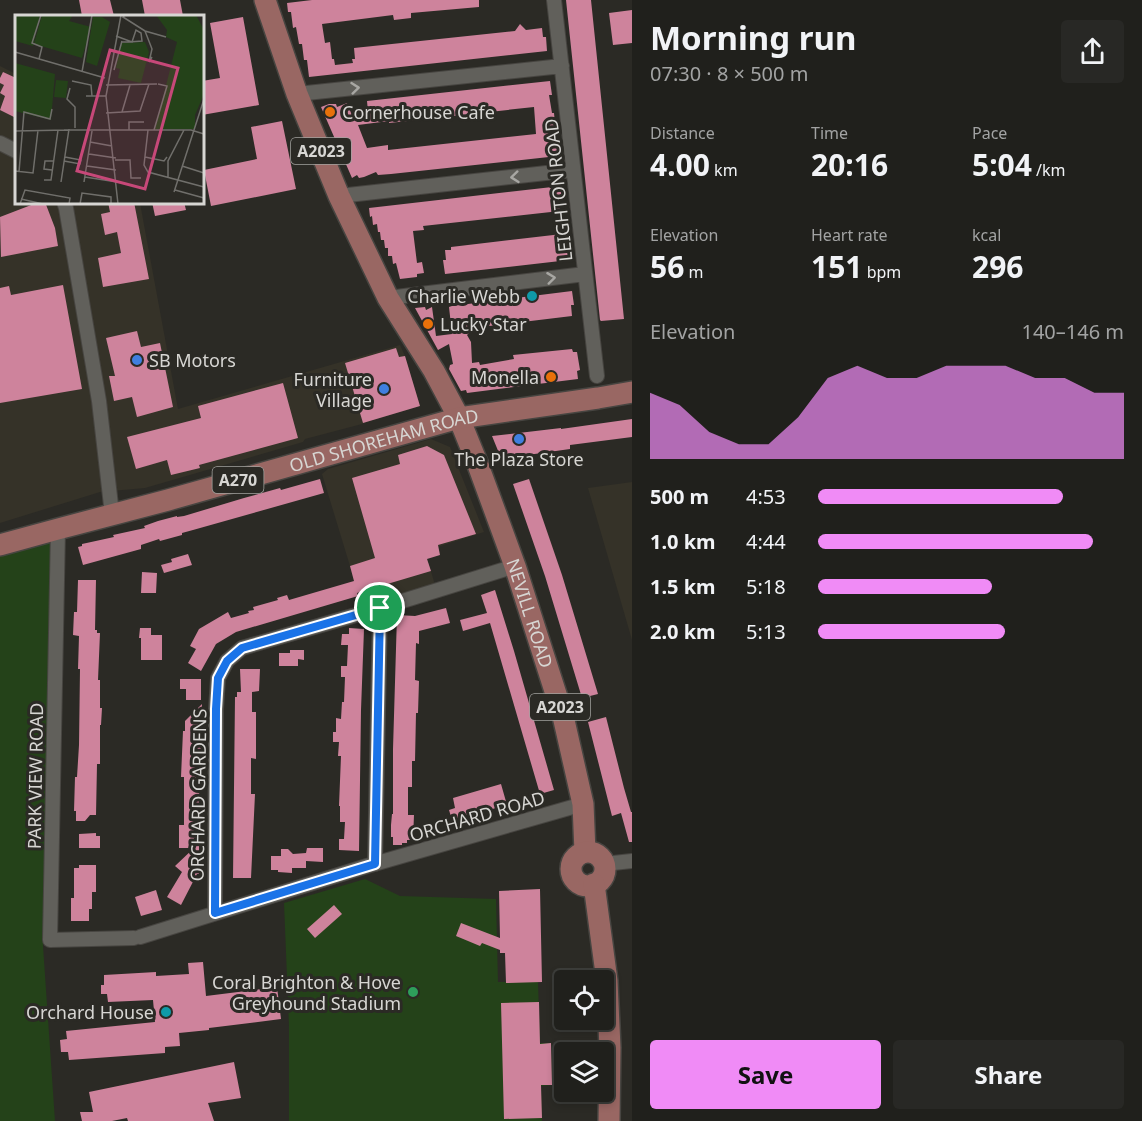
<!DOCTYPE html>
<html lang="en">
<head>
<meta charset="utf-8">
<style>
  :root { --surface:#20201c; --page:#282825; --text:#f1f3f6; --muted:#a2a3a3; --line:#3d3e3b; --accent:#f08bf6 }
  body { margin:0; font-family:"Noto Sans",sans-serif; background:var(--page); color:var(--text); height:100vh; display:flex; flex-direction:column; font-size:22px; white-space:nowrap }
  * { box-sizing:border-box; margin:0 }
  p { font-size:20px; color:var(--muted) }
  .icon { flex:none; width:33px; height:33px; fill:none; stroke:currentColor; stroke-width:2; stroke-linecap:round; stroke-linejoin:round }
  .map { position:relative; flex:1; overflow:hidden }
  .sheet { display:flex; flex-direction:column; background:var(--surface); width:510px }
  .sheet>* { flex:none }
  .fabs { position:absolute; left:554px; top:970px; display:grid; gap:12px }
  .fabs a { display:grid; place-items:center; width:60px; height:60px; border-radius:6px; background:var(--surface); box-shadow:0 3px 9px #0003,0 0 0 2px var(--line); font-size:30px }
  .pin { position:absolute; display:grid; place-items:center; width:51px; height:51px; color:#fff; margin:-26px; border:3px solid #fff; border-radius:50%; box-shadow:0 2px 6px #0007 }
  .round { display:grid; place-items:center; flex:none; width:63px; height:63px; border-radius:6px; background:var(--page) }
  .headline { display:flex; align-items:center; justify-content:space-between; height:102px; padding:0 18px }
  h1 { font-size:33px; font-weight:700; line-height:45px }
  .metrics { display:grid; grid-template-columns:repeat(3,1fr); gap:9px; height:102px; padding:6px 18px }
  .metrics div { display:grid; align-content:center }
  .metrics b { font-size:30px; font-weight:700 }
  .metrics small { font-size:16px; font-weight:400 }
  .metrics p { font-size:16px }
  .chart { height:168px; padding:12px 18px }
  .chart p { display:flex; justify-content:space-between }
  .chart svg { width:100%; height:108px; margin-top:6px; fill:var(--accent); opacity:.7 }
  .action { display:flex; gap:12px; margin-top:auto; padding:12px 18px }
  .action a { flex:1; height:69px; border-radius:6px; background:var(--accent); color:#111; font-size:24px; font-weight:700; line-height:69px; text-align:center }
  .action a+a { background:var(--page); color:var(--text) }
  ul { padding:0 18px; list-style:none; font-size:20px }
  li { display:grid; grid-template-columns:96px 72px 1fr; align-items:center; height:45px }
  li i { height:15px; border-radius:8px; background:var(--accent) }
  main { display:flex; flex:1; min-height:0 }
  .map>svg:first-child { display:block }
</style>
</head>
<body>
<main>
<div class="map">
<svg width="632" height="1121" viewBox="0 0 632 1121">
  <rect width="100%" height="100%" fill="#2b2a25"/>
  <!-- built -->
  <path fill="#353228" d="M0,66L16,74V202L140,203L178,409L400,345L405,356L420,406L363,423L362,424L305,439L303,442L145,488L100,492L0,523Z
    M431,439L450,447L484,532L425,551L435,585L361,607L350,566L322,474L328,469Z
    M632,482V640L588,488Z"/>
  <!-- green -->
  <path fill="#244219" d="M54,538L43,946L55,1121H0V554Z
    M365,879L400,896L496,899L498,982H538L540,1043H551L552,1085L541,1086L542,1121H289V1026L284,903Z"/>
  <!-- building -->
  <path fill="#ce839c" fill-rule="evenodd" d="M79,0H110L114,16H82Z
    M142,0H180L183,16H145Z
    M312,0H479V7L411,13V18L394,20L393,15L322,24L325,43L330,42L332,59H334L335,65L353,63L352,59H355L354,48L515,31L520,24L526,30L542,28L543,37H546L547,51L309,77L307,60H304L302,44H299L296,27L293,28L291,12H288L287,3Z
    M566,0H591L624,319L601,321L600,320Z
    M632,10V43L613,45L609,13Z
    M243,17L259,105L202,115V81L220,78L210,23Z
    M3,72L16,78V118L0,110L5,96L0,93L4,85L0,83V78Z
    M550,81L552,95H549L552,113H554L558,156L391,174L378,175L376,172L364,177L359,178L357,175L352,178L321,107L329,104H336L337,107L347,103L353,118L368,112L367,101ZM534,107L536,134L388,150V145L367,148L358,125L389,121V123Z
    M282,121L296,189L211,206L204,170L257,159L251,127Z
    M561,186L562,199L559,200L560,211L432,225L423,226L424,230L413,231L417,263L422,262L424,273L417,274V277L400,279L396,263L393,264L392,256H388V248H385L384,240H381L380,232H378L377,224L373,225L372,216L370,217L369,208Z
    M39,202H45L55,228L58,246L1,257L0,217Z
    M108,202H134L149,279L103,287L98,258L121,253L117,232L105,235L101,214L110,212Z
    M152,202H184L186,210L155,216Z
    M562,234L563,247H568L569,260L445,274L443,260H446L445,250H451V247Z
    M63,285L82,389L0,403V288L9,286L11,295Z
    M572,291L574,305H571L572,316L464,329L466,333H469L467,335L471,342L472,363L479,362L480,365L514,359L513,355L572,349L573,352H577L580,370L577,371L578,379L467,393L466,390L461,391L449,369L450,365L453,364L449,344L438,350L415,308L425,307L426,310L432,307L436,336L452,334L449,307L452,306Z
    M137,331L141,347L160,343L173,407L137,417L132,397L114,401L109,376H115L106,338Z
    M396,348L399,357L405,356L420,406L363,423L345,363Z
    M283,383L298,438L199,465L200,468L171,475L167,460L136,469L127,437L201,418L198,406Z
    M632,419V437L570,445V449L507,458H501L492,436L561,428V429Z
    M427,446L444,455L476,534L438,545L440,555L427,559L431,571L357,593L358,596L236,632L216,644L201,671L188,663L196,649L190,646L199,629L228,612L231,618L249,613L248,611L254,610L253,607L278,600L277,598L287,595L289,600L354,581L350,566L375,558L352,478L400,464L398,455Z
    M320,479L324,493L193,530L182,533V535L160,541L159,539L141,545V549L83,565L78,547L82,546V544L114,537L113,535L145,528L144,526L158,521L177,516V517L184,516L244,498L280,488L281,490Z
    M529,479L562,575L598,694L582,698L545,576L513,484Z
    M188,554L192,565L164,573L161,565L172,562L171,559Z
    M142,572L157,573L156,593H141Z
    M78,580H96L95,630H97V633H100L98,680H100V708H102L101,725H100V764H97L96,815H90L85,821H76V811H74L75,777H77L79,745L80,669H78L79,636L73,635L74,612H77Z
    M495,590L514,651L554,790L540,794L490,623L463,631L460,620L487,613L481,595Z
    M446,608L450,623L419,631V644L416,643L415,680L419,681L418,713H416L415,761H412V787H408V815H414L413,840H407V843H402V845H393V837H391V825L392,814H393V749L397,615L415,616Z
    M140,628H151V635H162V660H141V638H139Z
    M349,628L364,629L361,710L359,851L339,850V839H344L345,822H340V806H339L341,756H338L339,742H333V732H336V718L341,719L342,702H344L345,677H341V666H347L348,645H341L342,634H349Z
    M290,650H304V660L298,659V666H279V653H290Z
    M240,669H260L259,691L252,692V712H256V759L251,758V794H255L251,878H233L235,697H237V692H241Z
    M180,679H201V700H186V689H180Z
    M202,704L199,799V874H197L181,905L167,897L182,872L175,866L194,848H179V825H184V777H181L183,731H185V721Z
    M606,717L624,788L631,812H632V842H629L621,813L612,816L588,722Z
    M501,784L507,805L452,820L449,810L455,808L453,798Z
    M96,833V836H100V848H79V834Z
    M307,848H323V862L306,861V868H292V873L278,872V870H271V856H281V849H288L293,854L306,853Z
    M79,865H96V892H92V909H89V921H71V898H74V868H79Z
    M540,889L542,982L506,983L505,953H500V950L482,943L480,946L456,936L461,923L500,938L499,891Z
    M156,890L162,910L141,916L135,897Z
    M334,905L342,914L315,938L307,929Z
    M203,962L206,996L277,987L281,1019L209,1028V1030L179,1033L180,1046L165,1047V1053L69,1060L68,1052H61L60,1040L67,1039L66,1031L155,1022L153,1000L108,1002L107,994H101V985H104V975L156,972V976L189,974L188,963Z
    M539,1002L540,1044L551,1043L552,1085H541L542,1118L504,1119L501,1003Z
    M234,1062L241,1098L208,1103L214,1121H128L127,1118L112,1121H82L80,1112H93L89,1092Z"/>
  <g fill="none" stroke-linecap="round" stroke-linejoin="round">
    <!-- minor casing -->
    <g stroke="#474541" stroke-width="16">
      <path id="minor" d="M554,0L597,376
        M297,94L562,66
        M0,143L16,151
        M339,196L573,170
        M64,202L66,208L99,401L112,514
        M388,298L585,274
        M58,529L50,940L134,938
        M375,864L380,608
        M604,864L632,861
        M215,913L216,709L218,678L227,661L242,648L380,608L515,566
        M140,937L367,866L583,804"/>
    </g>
    <!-- primary casing -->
    <g stroke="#474541" stroke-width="24">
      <g id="primary">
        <path id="s1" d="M265,0L297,94L339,196L388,298L434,371L459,418L478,465L515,566L563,716L583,804L585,852"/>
        <path id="s2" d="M0,545L58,529L168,500L459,418L598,398L632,392"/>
        <circle cx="588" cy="869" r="17"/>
        <path d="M594,884L607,981L610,1048L609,1121"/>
      </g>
    </g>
    <!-- minor -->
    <use href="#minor" stroke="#61605b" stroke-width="14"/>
    <!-- primary -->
    <use href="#primary" stroke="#996763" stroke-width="21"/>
  </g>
  <!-- one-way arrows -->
  <defs><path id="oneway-chevron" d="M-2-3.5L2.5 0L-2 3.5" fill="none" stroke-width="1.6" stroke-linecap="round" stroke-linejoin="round" transform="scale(1.5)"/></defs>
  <g stroke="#a8a7a3">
    <use href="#oneway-chevron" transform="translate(355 88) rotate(-6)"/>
    <use href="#oneway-chevron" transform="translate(515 177) rotate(174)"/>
    <use href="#oneway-chevron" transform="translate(551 278) rotate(-7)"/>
  </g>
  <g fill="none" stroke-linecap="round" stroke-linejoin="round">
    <!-- route casing -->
    <g stroke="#fff" stroke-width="12">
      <path id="route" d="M380,608L375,864L215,913L216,709L218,678L227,661L242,648Z"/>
    </g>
    <!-- route -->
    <use href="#route" stroke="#1a73e8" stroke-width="8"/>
  </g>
  <!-- markers -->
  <g fill="#e8710a" stroke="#2b2a25" stroke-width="2">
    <circle cx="330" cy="112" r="6"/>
    <circle cx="428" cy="324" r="6"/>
    <circle cx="551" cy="377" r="6"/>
  </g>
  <g fill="#0f9aa8" stroke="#2b2a25" stroke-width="2">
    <circle cx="532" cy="296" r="6"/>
    <circle cx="166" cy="1012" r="6"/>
  </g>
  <g fill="#3f7fe0" stroke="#2b2a25" stroke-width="2">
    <circle cx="137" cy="360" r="6"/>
    <circle cx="384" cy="389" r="6"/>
    <circle cx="519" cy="439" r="6"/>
  </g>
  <circle fill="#2e9e5b" stroke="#2b2a25" stroke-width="2" cx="413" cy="992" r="6"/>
  <g text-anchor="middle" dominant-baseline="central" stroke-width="6" stroke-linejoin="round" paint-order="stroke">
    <!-- shield labels -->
    <g fill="#2b2a25" stroke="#a3a29f" stroke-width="1.5">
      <rect x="291" y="138" width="60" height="26" rx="4.5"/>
      <rect x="212.5" y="467" width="51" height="26" rx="4.5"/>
      <rect x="530" y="694" width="60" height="26" rx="4.5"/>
    </g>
    <g font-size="16" font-weight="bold" fill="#d7d6d3">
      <text x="321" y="151">A2023</text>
      <text x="238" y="480">A270</text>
      <text x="560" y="707">A2023</text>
    </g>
    <!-- poi labels -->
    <g font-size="18" fill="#d7d6d3" stroke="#2b2a25" text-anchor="end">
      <text x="342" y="112" text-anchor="start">Cornerhouse Cafe</text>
      <text x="520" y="296">Charlie Webb</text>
      <text x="440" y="324" text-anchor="start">Lucky Star</text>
      <text x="149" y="360" text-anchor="start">SB Motors</text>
      <text x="539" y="377">Monella</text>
      <text x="372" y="379">Furniture<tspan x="372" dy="21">Village</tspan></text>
      <text x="519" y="459" text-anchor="middle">The Plaza Store</text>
      <text x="401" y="982">Coral Brighton &amp; Hove<tspan x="401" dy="21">Greyhound Stadium</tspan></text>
      <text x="154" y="1012">Orchard House</text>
    </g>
    <!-- street labels -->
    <g font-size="18" fill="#d7d6d3" stroke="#2b2a25">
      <text transform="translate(558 190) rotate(-96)">LEIGHTON ROAD</text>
      <text stroke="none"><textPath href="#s2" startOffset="398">OLD SHOREHAM ROAD</textPath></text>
      <text stroke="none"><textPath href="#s1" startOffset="670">NEVILL ROAD</textPath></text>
      <text transform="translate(35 776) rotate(-89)">PARK VIEW ROAD</text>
      <text transform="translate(198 795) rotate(-89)">ORCHARD GARDENS</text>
      <text transform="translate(477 816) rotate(-16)">ORCHARD ROAD</text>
    </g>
  </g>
  <!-- overview -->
  <g transform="translate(15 15)">
    <rect width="189" height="189" fill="#2b2a25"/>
    <path d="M0,0H25L18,31L0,26ZM27,0H58L54,6L76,12L67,43L19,29ZM141,0H181L188,13L189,79L180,100V114H140L162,27L151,22L152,15ZM78,2H87L95,7L82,51L71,47ZM130,27L134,37L126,68L103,63L105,54L101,53L106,28ZM0,48L40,59L36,105L0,96ZM41,65L53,66L51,83L39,82Z" fill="#244219"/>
    <path fill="none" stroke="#706f6b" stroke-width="1.5" d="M110,0L108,2L130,16L151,22M130,16L137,34L134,47L137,42M101,21L117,27L121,15L126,18L127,26L114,27H106M0,37L90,63M24,44L27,32L17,28L26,0M99,55L107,26M67,57L77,0M57,66L76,70L77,81M91,70L142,69M55,73L52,84L60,92V113M71,81H91M107,97L115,70M91,98L125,96L134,69M49,115H176L189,119M114,115V107H129M133,115L129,150L133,157L189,172M139,115L152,71L143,69M0,116L53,115M75,127L97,131M74,139L101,143M130,142L149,146L152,142M100,145H115L116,163H126M49,146L65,149L66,145L50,142M72,151L101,155M167,151L189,158M37,155L29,154L30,146H39M0,156L18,158L23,115M4,157L9,97L35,104L37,94M70,162L102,167M153,162V146L169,115M29,165H36L43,115M46,167L54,114M69,167L77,116M160,175L189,183M159,177L189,84M6,184L28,189M5,189L10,175L55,183L54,189M65,189L67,178L96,182V189M103,189L91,81L106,0"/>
    <path fill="#c74879" fill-opacity="0.15" stroke="#c74879" stroke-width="3" d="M95,35L163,53L130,174L62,156Z"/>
    <rect width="189" height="189" fill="none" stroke="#d7d6d3" stroke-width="3"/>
  </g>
</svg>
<div class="fabs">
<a><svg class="icon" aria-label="locate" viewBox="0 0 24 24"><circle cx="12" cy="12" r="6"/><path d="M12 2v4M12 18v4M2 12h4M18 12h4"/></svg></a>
<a><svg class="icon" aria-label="layers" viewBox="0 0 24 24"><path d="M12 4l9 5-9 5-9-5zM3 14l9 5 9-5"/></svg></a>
</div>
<div class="pin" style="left:380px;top:608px;background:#1e9e55"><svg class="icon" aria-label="arrive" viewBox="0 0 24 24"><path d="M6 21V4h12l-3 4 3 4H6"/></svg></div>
</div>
<section class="sheet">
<div class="headline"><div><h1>Morning run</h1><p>07:30 · 8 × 500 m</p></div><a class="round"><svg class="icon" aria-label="share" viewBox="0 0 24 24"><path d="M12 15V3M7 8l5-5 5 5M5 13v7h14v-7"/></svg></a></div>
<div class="metrics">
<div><p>Distance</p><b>4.00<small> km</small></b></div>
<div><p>Time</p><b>20:16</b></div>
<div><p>Pace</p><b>5:04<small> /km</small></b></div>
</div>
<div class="metrics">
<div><p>Elevation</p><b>56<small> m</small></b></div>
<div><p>Heart rate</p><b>151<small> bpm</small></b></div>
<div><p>kcal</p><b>296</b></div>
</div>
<div class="chart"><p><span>Elevation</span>140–146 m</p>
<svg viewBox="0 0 160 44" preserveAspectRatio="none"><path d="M0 44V17L10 22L20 33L30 38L40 38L50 27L60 11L70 6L80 11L90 11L100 6L110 6L120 6L130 11L140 11L150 17L160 17V44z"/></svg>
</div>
<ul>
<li><b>500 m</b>4:53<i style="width:80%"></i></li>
<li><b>1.0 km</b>4:44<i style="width:90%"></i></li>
<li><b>1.5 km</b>5:18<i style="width:57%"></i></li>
<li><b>2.0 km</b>5:13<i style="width:61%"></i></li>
</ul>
<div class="action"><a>Save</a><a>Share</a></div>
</section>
</main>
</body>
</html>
